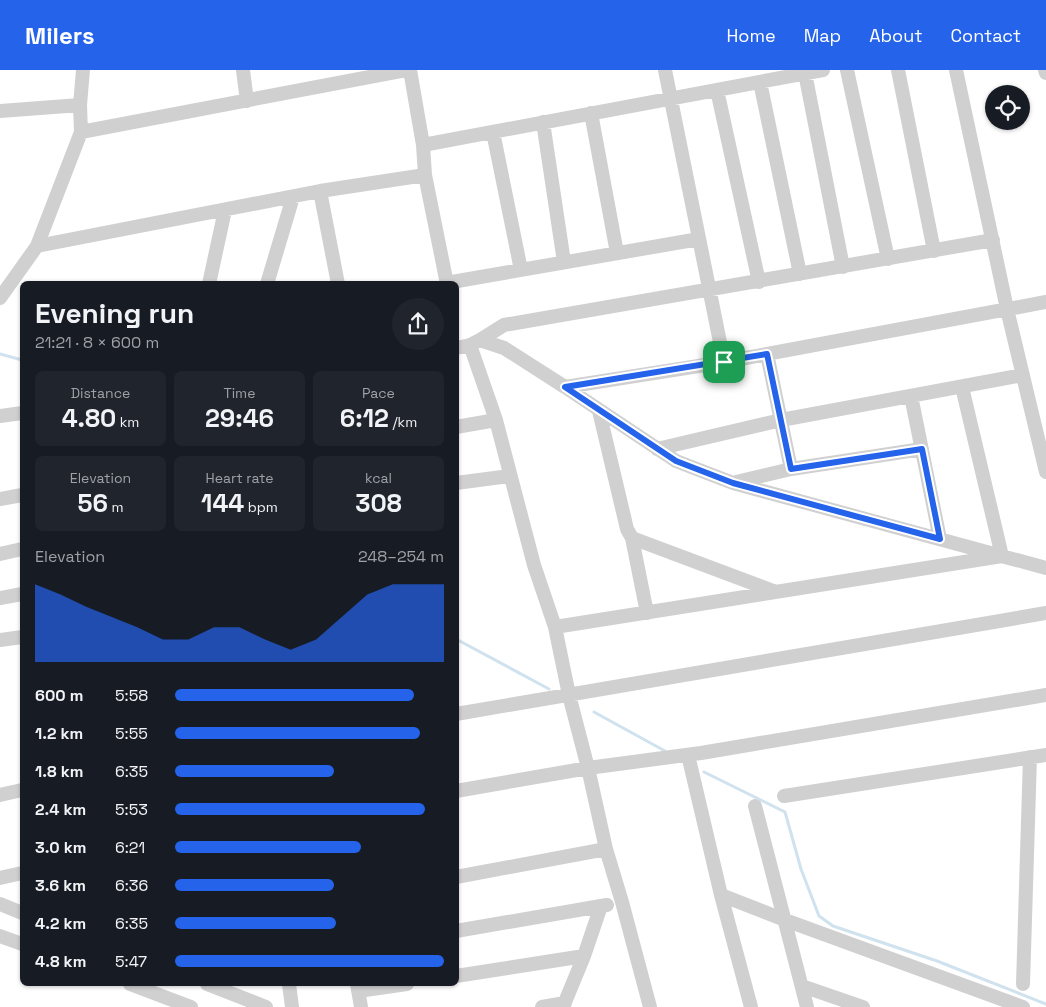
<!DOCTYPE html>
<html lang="en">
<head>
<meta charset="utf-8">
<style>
  :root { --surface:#171b24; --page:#20242c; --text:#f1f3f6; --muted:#9ea1a6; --accent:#2563eb }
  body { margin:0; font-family:"Space Grotesk",sans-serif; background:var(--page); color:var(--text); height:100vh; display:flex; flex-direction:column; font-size:19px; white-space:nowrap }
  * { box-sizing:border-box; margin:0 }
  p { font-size:16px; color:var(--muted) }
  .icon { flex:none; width:28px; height:28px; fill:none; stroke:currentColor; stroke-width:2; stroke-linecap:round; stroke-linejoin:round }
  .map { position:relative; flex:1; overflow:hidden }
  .side { position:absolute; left:20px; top:211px; width:439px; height:705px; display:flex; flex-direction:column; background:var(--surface); border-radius:8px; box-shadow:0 1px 4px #0004 }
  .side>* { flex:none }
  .fabs { position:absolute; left:985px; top:15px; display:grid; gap:10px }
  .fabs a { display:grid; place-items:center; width:45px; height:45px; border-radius:50%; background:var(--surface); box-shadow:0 1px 4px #0004; font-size:25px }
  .pin { position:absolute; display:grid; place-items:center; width:42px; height:42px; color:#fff; margin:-21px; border-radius:10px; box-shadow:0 2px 8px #0006 }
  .round { display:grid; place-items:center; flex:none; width:52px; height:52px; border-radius:26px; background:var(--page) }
  .headline { display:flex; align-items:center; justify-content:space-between; height:85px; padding:0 15px }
  h1 { font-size:28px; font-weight:800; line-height:38px }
  .figures { display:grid; grid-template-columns:repeat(3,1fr); gap:8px; height:85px; padding:5px 15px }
  .figures div { display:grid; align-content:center; border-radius:8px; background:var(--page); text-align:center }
  .figures b { font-size:25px; font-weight:800 }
  .figures small { font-size:14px; font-weight:400 }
  .figures p { font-size:14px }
  .chart { height:140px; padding:10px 15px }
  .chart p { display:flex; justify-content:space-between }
  .chart svg { width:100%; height:90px; margin-top:5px; fill:var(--accent); opacity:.7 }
  ul { padding:0 15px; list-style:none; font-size:16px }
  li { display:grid; grid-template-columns:80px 60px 1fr; align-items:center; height:38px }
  li i { height:12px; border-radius:6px; background:var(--accent) }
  header { display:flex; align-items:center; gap:30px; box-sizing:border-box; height:70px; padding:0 25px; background:var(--accent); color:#fff }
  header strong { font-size:24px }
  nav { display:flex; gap:28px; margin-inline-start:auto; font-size:18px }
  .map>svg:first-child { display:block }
</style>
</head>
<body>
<header>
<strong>Milers</strong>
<nav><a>Home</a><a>Map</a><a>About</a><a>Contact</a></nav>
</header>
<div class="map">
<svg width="1046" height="937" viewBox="0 0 1046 937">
  <rect width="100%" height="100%" fill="#fff"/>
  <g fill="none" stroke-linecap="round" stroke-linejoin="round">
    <!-- stream -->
    <path stroke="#cfe2ee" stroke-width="3" d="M0,284L22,290
      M456,569L549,619
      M594,642L665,681
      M704,702L785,742L801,799L819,846L833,856L937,891L1046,934"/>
    <!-- minor -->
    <path stroke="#d0d0d0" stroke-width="14" d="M243,0L247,31
      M410,0L423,75L425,105L447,214
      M665,0L724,292
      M847,0L888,189
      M898,0L934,181
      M956,0L1007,239L1046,402
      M1045,0L1046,3
      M805,3L843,197
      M760,12L800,204
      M717,20L759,212
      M0,41L80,35L83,0
      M591,43L617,183
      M543,52L564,192
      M81,62L406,0
      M493,62L521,200
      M423,75L823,0
      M320,121L338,214
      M37,176L320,121L425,105
      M446,213L699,169
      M209,214L225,140
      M267,214L293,127
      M0,228L37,176L81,62L80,35
      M480,270L504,255L993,170
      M470,275L496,350L534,495L555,557L569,625L588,698L606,779L622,832L650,937
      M456,278L470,275L480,270L504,278L565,317L724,292L1046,232
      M767,284L791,399
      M565,317L676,391L733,413L1046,498
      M911,326L940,469
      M599,341L627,459L632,468L776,522
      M0,346L22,343
      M456,357L496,350
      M657,379L781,350L1023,305
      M736,412L791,399L922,379
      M456,413L510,406
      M0,429L22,425
      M632,468L647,543
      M0,484L22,479
      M0,528L22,524
      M555,557L1002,486L962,317
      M0,570L22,567
      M456,644L1046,543
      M688,685L721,825L751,937
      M456,721L588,698L701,683L1046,625
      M0,725L22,720
      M784,726L1046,685
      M755,736L807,937
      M456,807L606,779
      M0,808L22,803
      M721,825L785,850L1023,937
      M0,834L22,843
      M456,861L601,836
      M0,866L22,874
      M456,906L584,886
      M130,914L191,937
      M207,914L266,937
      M289,914L292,937
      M357,914L361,937
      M1023,914L1030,687
      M802,916L863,937
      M358,921L407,914
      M542,937L565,933
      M563,937L584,886L601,836L607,835"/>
  </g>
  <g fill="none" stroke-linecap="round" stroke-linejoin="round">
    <!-- route casing -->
    <g stroke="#fff" stroke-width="10">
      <path id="route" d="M767,284L791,399L922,379L940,469L733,413L676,391L565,317Z"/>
    </g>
    <!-- route -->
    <use href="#route" stroke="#2563eb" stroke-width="6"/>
  </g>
</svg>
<div class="fabs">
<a><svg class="icon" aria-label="locate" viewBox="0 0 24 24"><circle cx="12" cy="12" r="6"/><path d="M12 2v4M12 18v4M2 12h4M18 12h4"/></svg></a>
</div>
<div class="pin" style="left:724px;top:292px;background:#1e9e55"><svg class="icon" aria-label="arrive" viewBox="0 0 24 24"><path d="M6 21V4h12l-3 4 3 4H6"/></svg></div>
<section class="side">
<div class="headline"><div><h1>Evening run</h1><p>21:21 · 8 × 600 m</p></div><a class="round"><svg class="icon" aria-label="share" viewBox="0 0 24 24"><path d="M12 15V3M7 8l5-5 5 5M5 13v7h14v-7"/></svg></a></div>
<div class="figures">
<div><p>Distance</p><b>4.80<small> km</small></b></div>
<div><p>Time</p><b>29:46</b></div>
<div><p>Pace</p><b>6:12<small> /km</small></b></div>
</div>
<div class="figures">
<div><p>Elevation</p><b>56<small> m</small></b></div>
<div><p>Heart rate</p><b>144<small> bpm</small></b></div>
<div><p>kcal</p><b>308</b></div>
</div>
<div class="chart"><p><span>Elevation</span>248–254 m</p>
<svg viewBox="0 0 160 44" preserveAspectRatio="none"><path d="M0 44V6L10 11L20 17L30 22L40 27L50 33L60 33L70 27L80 27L90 33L100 38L110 33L120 22L130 11L140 6L150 6L160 6V44z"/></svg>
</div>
<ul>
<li><b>600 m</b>5:58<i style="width:89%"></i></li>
<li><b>1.2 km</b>5:55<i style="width:91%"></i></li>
<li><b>1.8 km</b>6:35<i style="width:59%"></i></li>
<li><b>2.4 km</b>5:53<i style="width:93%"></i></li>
<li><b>3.0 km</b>6:21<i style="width:69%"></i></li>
<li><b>3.6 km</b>6:36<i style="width:59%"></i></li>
<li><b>4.2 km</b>6:35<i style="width:60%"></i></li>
<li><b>4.8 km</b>5:47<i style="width:100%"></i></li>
</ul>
</section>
</div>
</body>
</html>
